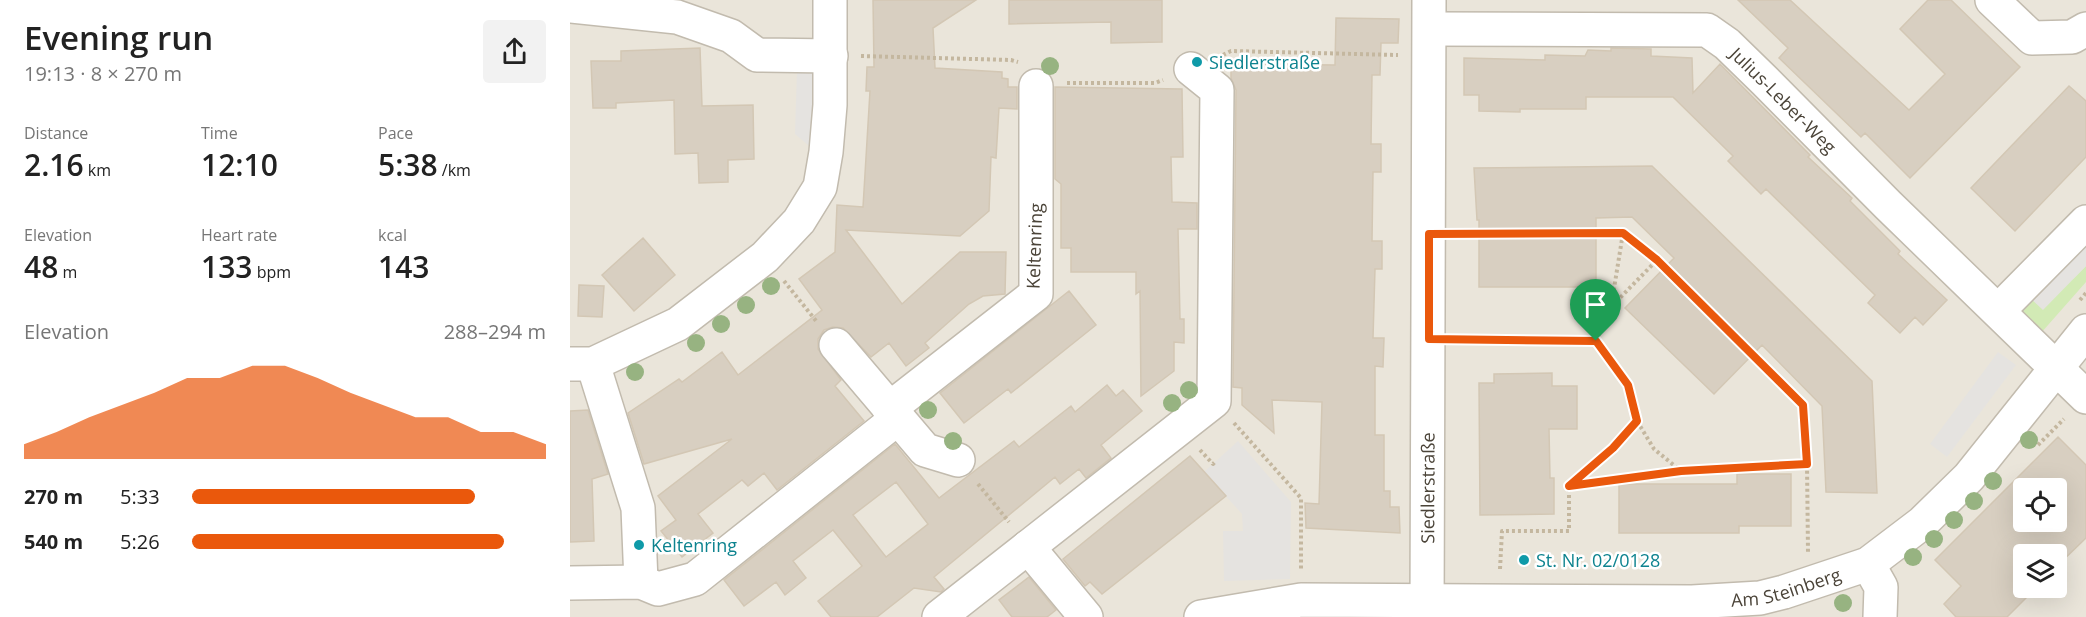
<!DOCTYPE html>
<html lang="en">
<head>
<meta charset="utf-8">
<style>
  :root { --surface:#fff; --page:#f2f2f2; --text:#222; --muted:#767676; --accent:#ea580c }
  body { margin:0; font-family:"Open Sans",sans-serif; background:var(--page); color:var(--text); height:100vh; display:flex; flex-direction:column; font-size:22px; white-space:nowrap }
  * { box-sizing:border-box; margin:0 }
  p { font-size:20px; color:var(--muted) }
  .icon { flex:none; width:33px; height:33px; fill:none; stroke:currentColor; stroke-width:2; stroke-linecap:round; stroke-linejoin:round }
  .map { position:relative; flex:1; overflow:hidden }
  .drawer { display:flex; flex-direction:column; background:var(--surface); width:570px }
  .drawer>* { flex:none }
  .buttons { position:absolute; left:1443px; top:478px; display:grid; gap:12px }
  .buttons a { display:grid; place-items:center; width:54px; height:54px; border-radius:6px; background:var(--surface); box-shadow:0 6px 24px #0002; font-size:30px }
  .pin { position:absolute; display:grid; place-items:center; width:51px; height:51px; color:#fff; margin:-62px -26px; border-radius:50% 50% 50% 0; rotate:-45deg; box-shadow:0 0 6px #0007 }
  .pin .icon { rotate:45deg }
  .round { display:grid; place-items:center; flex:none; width:63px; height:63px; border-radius:6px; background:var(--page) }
  .overview { display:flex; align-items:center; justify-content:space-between; height:102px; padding:0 24px }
  h1 { font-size:33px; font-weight:600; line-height:45px }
  .metrics { display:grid; grid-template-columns:repeat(3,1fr); gap:9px; height:102px; padding:6px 24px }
  .metrics div { display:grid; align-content:center }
  .metrics b { font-size:30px; font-weight:600 }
  .metrics small { font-size:16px; font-weight:400 }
  .metrics p { font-size:16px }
  .chart { height:168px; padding:12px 24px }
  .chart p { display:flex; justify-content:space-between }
  .chart svg { width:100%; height:108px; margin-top:6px; fill:var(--accent); opacity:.7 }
  ul { padding:0 24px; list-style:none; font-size:20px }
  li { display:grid; grid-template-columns:96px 72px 1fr; align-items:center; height:45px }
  li i { height:15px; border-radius:8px; background:var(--accent) }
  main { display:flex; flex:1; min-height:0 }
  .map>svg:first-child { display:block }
</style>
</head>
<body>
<main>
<section class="drawer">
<div class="overview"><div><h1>Evening run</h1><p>19:13 · 8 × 270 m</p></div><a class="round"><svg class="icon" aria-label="share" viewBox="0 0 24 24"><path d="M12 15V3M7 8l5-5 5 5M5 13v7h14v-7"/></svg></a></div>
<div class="metrics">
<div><p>Distance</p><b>2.16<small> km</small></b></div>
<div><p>Time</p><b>12:10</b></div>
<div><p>Pace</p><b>5:38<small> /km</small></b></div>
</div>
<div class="metrics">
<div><p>Elevation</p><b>48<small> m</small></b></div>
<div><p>Heart rate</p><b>133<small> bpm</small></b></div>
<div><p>kcal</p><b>143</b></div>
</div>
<div class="chart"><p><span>Elevation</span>288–294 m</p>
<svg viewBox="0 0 160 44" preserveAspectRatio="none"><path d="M0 44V38L10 33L20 27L30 22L40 17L50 11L60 11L70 6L80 6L90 11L100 17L110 22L120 27L130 27L140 33L150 33L160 38V44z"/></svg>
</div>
<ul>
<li><b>270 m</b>5:33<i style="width:80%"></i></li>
<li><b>540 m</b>5:26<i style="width:88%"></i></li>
</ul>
</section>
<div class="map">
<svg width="1516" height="617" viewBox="0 0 1516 617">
  <rect width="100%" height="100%" fill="#f6f3ec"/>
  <!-- residential -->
  <path fill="#eae5da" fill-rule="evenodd" d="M0,0H1516V617H0ZM1454,489H1486V522H1454ZM1454,555H1486V588H1454Z"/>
  <!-- green -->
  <path fill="#d2eab5" d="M1516,266V282L1471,333L1452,313L1459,297L1503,279Z"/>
  <!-- parking -->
  <path fill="#e5e3e0" d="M247,56L245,151L225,134L227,69Z
    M1516,238V266L1473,310L1459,297Z
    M1428,352L1446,365L1377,457L1360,444Z
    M668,441L721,502L720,579L654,581L653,531H673L672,514L634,472Z"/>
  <!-- building -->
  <path fill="#d8cfc1" stroke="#d3c7b4" stroke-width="1.5" fill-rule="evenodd" d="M303,0H406L363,28L365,68L432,72V78L438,79V87H447V109L429,108L426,158L421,157L419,211L390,236L276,230L332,304L390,252H436L435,294L413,296L399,304L355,343L359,348L336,366L319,343L301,357L273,328L263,327L254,330L248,339V349L271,380L265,386L294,421L207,490L194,473L178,486L172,480L128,514L143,533L112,557L91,531L106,520L88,496L162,439L74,464L58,413L109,379L112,382L152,352L168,375L252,310L229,279L265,252L267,205L293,207L300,91H296L297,67H304Z
    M439,0H592V42L541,43V22L439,24Z
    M1168,0H1220L1339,110L1375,74L1330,29L1358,0H1381L1450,67L1340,178L1295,133L1291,137L1209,58L1218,48Z
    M766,18L829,19L828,43H811L810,75H802L801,144H811V172H803L802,241H812V269H805L803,338H814L813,367L805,366V435H814V491H820V507H829L830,533L736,528L735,503L749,504L752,402L702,400L704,433L672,405V388L663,387L666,90L661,78V64L765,65Z
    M130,48L132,106L183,105L184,159L158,160V182L129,183L128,153L105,154L104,100L46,103V108H23L21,61H51V51Z
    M1041,48L1081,49V56L1122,58L1123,93L1150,64L1240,155L1238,157L1282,198L1280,201L1330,251L1328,254L1377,300L1353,325L1345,317L1330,333L1298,303L1305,295L1196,189L1191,194L1158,161L1163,156L1103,97H1016V109H950V112L909,111V95H894V58L975,60V55L1015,56L1018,50L1041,51Z
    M1499,86L1516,101V157L1445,231L1401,188Z
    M485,87L612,89L613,157H601L602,202L627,203V229H608L610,319H614V343L604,342V371L571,396L570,291L566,294V272H501V248H491V184L485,179Z
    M1082,166L1302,381L1307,493L1256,492L1252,406L1192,345L1144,394L1055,308L1104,258L1062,217L1026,218V287H909V220H907L904,168Z
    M73,238L105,275L64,311L32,275Z
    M9,285L34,286L32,317L8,316Z
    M499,291L526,325L441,393L438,389L394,423L370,393Z
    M982,373V386H1007V429H979L980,478H984V514L910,515L909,383H924V374Z
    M537,385L546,396L553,390L572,411L531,445L541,458L516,478L509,469L490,484L485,477L364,577L374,589L371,592L344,588L307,617H261L248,601L292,566L263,530L223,561L236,578L215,595L206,582L174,606L154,580L325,444L369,498L444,441L449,447L501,406L505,412ZM326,482L358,524L316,557L283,515Z
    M18,410L38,474L22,479L24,541L0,542V411Z
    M1488,437L1516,465V538L1486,567V555H1454V588H1466L1437,617H1386L1374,604L1391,586L1365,560ZM1454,489H1486V522H1454Z
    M620,456L656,496L532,594L520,582L515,586L493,559Z
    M1167,474H1221V526H1169V533H1049V484H1167Z
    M459,577L486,610L477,617H442L429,600Z"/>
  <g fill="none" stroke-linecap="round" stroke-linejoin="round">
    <!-- minor casing -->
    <g stroke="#c2bbae" stroke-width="36">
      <g id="minor">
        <path d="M1422,0L1462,38L1502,37L1516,29"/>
        <path d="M0,6L107,17L161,36L187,55L261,56"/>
        <path id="s1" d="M860,29L1137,30L1157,44L1195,81L1318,205L1516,397"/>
        <path d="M1428,311L1516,222"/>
        <path d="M266,345L355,450L388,460"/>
        <path d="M0,364H23L108,324L195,257L229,221L250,187L256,152L260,105V0"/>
        <path d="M23,364L68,508L71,582"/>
        <path d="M319,409L466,294V86"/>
        <path d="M458,547L516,617"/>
        <path d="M1298,564L1311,587L1310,617"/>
        <path d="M0,583L71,582L88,589L125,579L328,418"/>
        <path d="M369,617L644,401L647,90L621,69"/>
        <path id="s2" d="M631,617L731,600L1122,602L1190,598L1214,592L1298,564L1352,523L1399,477L1516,331"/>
        <path id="s3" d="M857,617L859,0"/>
      </g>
    </g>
    <!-- path -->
    <path stroke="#c4b79f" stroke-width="4" stroke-dasharray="3 3" stroke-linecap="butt" d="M653,55L661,51L828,55
      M291,56L441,60L448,62
      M497,83H585L593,80
      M890,234L1053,233L1087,260L1233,405L1237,464
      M214,281L247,322
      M1510,300L1516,293
      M1042,306L1087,260
      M890,338L1026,341L1058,385L1067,421L1084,449L1111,471
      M1026,341L1041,307L1053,233
      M664,423L731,498V570
      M1468,445L1494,419
      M630,450L643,464L646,461
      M408,484L439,522
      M999,486L1111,471L1237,464L1238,552
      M930,569L932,531H999V486L1043,448L1067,421"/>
    <!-- minor -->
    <use href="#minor" stroke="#fff" stroke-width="33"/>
  </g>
  <!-- trees -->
  <g fill="#97b381">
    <circle cx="480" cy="66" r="9"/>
    <circle cx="201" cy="286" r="9"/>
    <circle cx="176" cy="305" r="9"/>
    <circle cx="151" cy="324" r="9"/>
    <circle cx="126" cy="343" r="9"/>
    <circle cx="65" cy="372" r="9"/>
    <circle cx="619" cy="390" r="9"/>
    <circle cx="602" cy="403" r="9"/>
    <circle cx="358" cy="410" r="9"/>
    <circle cx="1459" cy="440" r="9"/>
    <circle cx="383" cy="441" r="9"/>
    <circle cx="1423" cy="481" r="9"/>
    <circle cx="1404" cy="501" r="9"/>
    <circle cx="1384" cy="520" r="9"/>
    <circle cx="1364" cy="539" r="9"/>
    <circle cx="1343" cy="557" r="9"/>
    <circle cx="1273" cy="603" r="9"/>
  </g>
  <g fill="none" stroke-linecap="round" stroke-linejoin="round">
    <!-- route casing -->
    <g stroke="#fff" stroke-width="12">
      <path id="route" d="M1053,233L1087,260L1233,405L1237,464L1111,471L999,486L1043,448L1067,421L1058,385L1026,341L859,339V234Z"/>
    </g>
    <!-- route -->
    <use href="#route" stroke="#ea580c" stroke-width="8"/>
  </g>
  <!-- markers -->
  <g fill="#0f9aa8" stroke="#fff" stroke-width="2">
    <circle cx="627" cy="62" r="6"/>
    <circle cx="69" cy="545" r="6"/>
    <circle cx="954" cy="560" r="6"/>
  </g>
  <g text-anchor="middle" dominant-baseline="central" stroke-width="5" stroke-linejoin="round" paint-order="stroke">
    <!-- culture labels -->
    <g font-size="18" fill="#0d838f" stroke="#fff" text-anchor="start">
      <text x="639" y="62">Siedlerstraße</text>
      <text x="81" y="545">Keltenring</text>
      <text x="966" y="560">St. Nr. 02/0128</text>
    </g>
    <!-- street labels -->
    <g font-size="18" fill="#4b4439" stroke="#fff">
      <text stroke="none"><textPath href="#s1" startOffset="381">Julius-Leber-Weg</textPath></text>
      <text transform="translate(464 246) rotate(-88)">Keltenring</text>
      <text stroke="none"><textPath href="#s3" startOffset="129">Siedlerstraße</textPath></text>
      <text stroke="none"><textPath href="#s2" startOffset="588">Am Steinberg</textPath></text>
    </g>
  </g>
</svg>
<div class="buttons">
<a><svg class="icon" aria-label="locate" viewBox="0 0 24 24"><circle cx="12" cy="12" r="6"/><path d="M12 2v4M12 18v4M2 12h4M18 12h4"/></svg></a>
<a><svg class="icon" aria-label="layers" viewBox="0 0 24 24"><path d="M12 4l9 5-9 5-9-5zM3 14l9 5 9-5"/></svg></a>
</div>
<div class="pin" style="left:1026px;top:341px;background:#1e9e55"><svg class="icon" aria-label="arrive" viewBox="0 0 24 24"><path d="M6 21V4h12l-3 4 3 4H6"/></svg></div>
</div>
</main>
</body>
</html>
